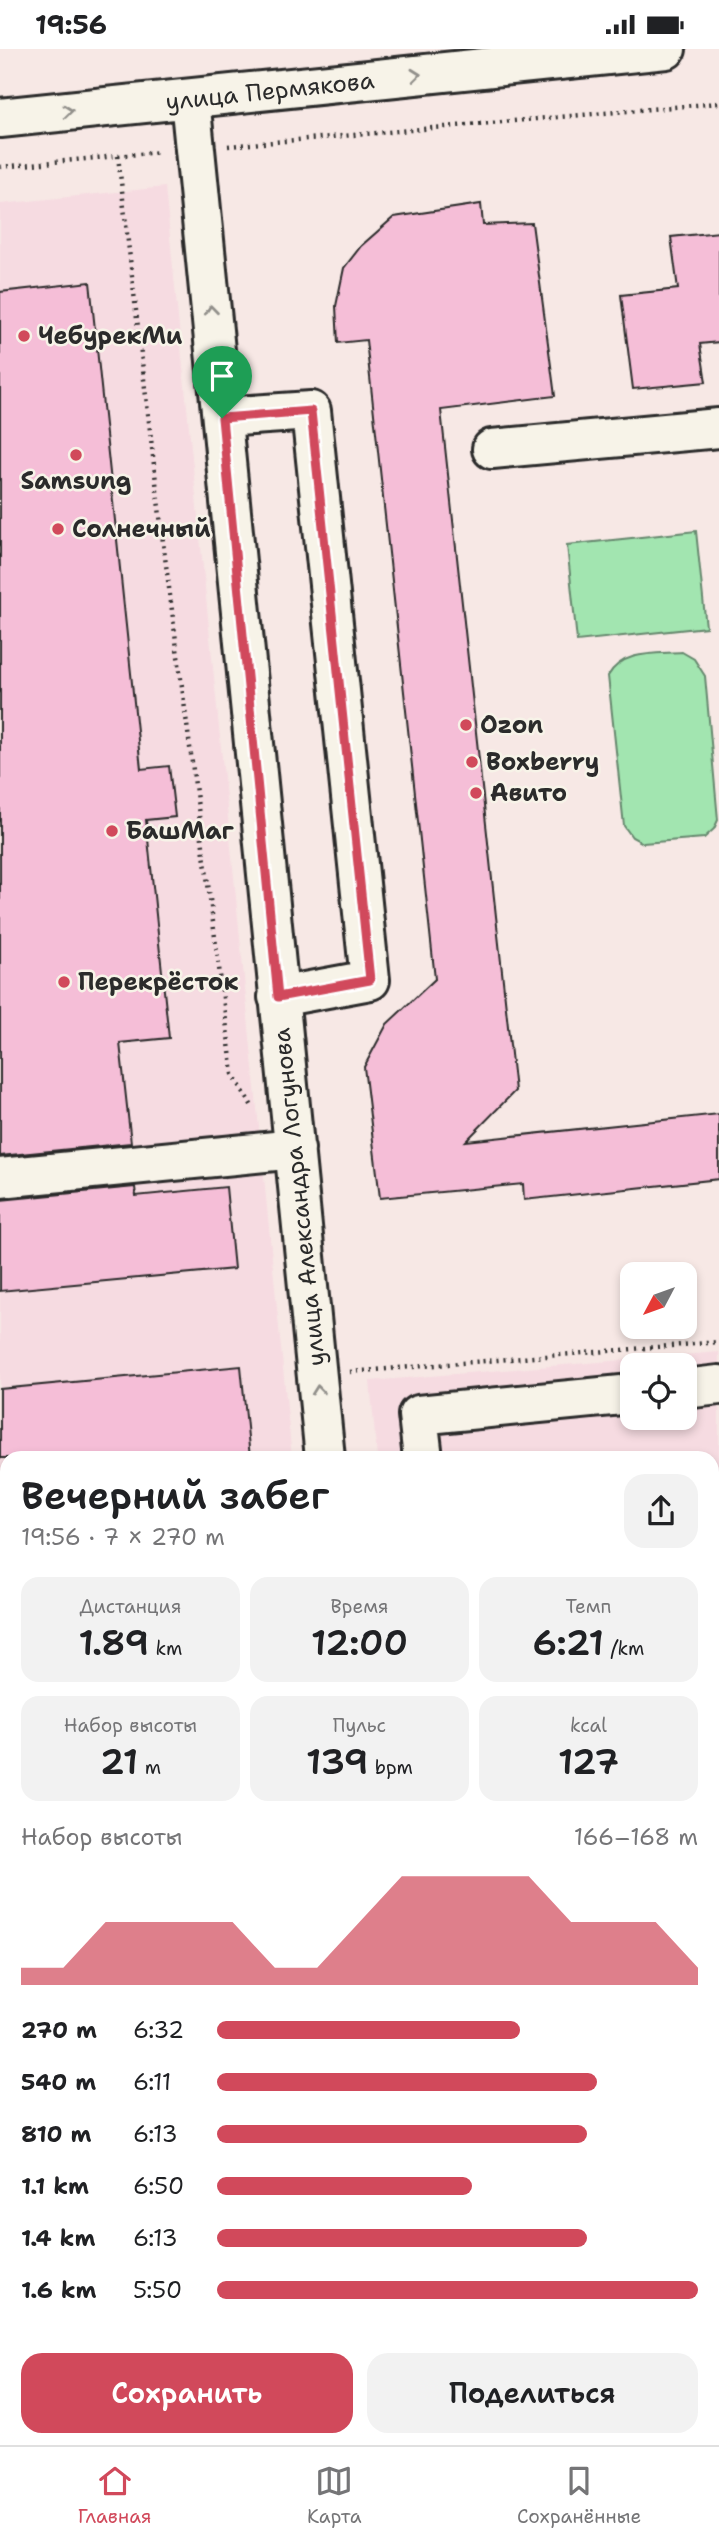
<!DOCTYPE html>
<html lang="ru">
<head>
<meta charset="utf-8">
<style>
  :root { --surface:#fff; --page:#f2f2f2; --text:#202124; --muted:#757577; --line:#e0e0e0; --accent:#d1495b }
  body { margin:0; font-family:"Shantell Sans",sans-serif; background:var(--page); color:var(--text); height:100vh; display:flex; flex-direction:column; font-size:26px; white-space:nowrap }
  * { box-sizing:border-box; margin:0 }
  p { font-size:23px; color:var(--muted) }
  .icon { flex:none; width:38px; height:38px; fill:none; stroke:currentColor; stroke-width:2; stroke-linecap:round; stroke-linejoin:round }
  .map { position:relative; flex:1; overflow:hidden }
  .side { position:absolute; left:0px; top:1402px; width:719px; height:996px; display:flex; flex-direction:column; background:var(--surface); border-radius:21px 21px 0 0; box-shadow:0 4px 10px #0003 }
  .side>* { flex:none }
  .needle { width:46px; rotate:229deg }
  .fabs { position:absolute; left:620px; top:1213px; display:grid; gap:14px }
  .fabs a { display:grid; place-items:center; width:77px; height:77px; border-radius:14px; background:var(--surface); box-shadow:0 4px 10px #0003; font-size:35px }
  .pin { position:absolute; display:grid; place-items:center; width:60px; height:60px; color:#fff; margin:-72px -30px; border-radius:50% 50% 50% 0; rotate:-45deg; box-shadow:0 0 7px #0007 }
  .pin .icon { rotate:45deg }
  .round { display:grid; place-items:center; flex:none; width:74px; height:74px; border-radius:21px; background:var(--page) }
  .head { display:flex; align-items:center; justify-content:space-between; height:119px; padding:0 21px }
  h1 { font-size:38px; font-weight:600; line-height:52px }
  .metrics { display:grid; grid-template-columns:repeat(3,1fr); gap:10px; height:119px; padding:7px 21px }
  .metrics div { display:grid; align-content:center; border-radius:18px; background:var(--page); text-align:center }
  .metrics b { font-size:35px; font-weight:600 }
  .metrics small { font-size:19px; font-weight:400 }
  .metrics p { font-size:19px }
  .chart { height:196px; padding:14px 21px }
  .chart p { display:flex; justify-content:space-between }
  .chart svg { width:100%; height:126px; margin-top:7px; fill:var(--accent); opacity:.7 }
  .button { display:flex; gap:14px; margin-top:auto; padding:14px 21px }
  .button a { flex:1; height:80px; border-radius:21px; background:var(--accent); color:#fff; font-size:28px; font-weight:600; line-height:80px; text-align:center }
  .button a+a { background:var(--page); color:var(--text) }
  ul { padding:0 21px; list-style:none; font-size:23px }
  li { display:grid; grid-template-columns:112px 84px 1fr; align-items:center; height:52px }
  li i { height:18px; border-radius:9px; background:var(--accent) }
  .status { display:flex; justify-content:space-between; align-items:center; height:49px; padding:0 35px; background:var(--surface); direction:ltr }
  .status svg { height:19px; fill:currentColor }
  .dock { display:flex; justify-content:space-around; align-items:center; height:98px; border-top:2px solid var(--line); background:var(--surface); font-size:19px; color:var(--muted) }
  .dock a { display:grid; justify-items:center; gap:4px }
  .dock .selected { color:var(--accent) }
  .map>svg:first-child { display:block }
</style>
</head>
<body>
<div class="status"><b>19:56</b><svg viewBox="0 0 49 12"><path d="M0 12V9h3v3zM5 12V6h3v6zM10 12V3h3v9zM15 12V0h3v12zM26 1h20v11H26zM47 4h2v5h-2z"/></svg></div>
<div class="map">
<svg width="719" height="2396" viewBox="0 0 719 2396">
  <rect width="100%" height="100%" fill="#f7e8e5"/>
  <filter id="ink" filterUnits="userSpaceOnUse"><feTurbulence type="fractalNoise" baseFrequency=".0143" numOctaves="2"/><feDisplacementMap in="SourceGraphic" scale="14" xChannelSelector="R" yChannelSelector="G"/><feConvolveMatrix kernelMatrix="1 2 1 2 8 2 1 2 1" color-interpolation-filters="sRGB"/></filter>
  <g filter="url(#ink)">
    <!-- built -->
    <path fill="#f6dbe1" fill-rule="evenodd" d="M165,138L292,1409H7V1980L0,1981V155Z
      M719,1303V2193L712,2194V1409H377L370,1332ZM632,1316H684V1368H632Z"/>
    <!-- green -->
    <path fill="#a2e5b0" stroke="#66886e" stroke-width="2" d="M696,482L706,578L577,592L567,496Z
      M682,603L694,610L705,627L718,771L714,780L704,789L643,794L632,788L624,777L608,627C623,601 654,605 682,603Z"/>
    <!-- building -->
    <path fill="#f5bed7" stroke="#2b2b2b" stroke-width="2" d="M481,155L483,176L532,174L555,347L441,361L515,1042L466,1092L719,1065V1130L524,1151L523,1135L380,1149L364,1018L387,975L435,930L366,291L338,294L336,257L344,219L361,197L394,168Z
      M719,183V293L700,295L706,333L633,340L621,246L678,240L671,188Z
      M90,233L141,720L169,717L175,768L146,771L169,989L120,994L131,1094L0,1107V243Z
      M135,1138L136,1147L226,1138L234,1220L0,1242V1151Z
      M241,1317L250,1409H0V1340Z"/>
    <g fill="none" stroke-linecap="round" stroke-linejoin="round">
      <!-- minor casing -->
      <g stroke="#2b2b2b" stroke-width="44">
        <path id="minor" d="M190,50L325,1409
          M222,368L311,362L370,931L278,948
          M492,400L719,379
          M0,1129L295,1100
          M684,1340L719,1336
          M423,1409L418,1366L632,1345
          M712,1621H719
          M0,1632L7,1631
          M712,1866H719
          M0,1993L7,1992
          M712,2147H719
          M429,2390V2396"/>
      </g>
      <!-- major casing -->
      <g stroke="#2b2b2b" stroke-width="44">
        <path id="major" d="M0,69L666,0"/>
      </g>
      <!-- path -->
      <path stroke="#2b2b2b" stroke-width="4.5" stroke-dasharray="2 5" stroke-linecap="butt" d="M228,97L719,54
        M118,107L163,493L233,1025L253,1059
        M0,118L160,103
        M350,1323L719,1293
        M712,2371L719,2378"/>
      <!-- minor -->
      <use href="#minor" stroke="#f7f3e8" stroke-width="38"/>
      <!-- major -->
      <use href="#major" stroke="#f7f3e8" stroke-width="38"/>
    </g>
    <!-- one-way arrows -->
    <defs><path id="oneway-chevron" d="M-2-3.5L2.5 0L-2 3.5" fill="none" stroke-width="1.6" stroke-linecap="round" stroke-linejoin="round" transform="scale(1.75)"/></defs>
    <g stroke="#918f8a">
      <use href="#oneway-chevron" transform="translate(416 26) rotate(-6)"/>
      <use href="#oneway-chevron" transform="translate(68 62) rotate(-6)"/>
      <use href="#oneway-chevron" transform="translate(211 261) rotate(-96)"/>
      <use href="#oneway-chevron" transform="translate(318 1341) rotate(-96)"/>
    </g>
  </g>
  <g fill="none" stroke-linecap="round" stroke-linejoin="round" filter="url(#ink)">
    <!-- route casing -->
    <g stroke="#fff" stroke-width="14">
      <path id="route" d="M311,362L370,931L278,948L222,369Z"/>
    </g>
    <!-- route -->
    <use href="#route" stroke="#d1495b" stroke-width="9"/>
  </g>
  <!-- markers -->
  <g fill="#d1495b" stroke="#f7f3e8" stroke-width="2.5">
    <circle cx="24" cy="287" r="7"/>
    <circle cx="76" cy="406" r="7"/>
    <circle cx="58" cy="480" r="7"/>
    <circle cx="466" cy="676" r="7"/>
    <circle cx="472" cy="713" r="7"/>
    <circle cx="476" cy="744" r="7"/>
    <circle cx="112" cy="782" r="7"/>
    <circle cx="64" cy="933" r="7"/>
  </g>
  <g text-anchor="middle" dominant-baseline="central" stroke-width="5" stroke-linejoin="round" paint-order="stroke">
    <!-- street labels -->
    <g font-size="24" fill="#2b2b2b" stroke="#f7f3e8">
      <text transform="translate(270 42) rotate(-6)">улица Пермякова</text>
      <text transform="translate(299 1148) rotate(-96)">улица Александра Логунова</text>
    </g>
    <!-- poi labels -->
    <g font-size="24" font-weight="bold" fill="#2b2b2b" stroke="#f7f3e8" text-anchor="start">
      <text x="38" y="287">ЧебурекМи</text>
      <text x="76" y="432" text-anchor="middle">Samsung</text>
      <text x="72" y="480">Солнечный</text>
      <text x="480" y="676">Ozon</text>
      <text x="486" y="713">Boxberry</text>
      <text x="490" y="744">Авито</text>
      <text x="126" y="782">БашМаг</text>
      <text x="78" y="933">Перекрёсток</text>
    </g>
  </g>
</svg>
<div class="fabs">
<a><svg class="needle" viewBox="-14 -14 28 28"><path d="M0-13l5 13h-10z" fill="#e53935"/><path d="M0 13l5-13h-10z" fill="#757577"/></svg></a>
<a><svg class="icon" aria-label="locate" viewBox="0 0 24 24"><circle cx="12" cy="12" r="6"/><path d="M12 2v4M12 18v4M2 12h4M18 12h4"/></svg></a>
</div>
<div class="pin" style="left:222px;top:369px;background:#1e9e55"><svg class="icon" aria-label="arrive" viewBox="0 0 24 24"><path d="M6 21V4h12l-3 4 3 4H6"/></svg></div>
<section class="side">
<div class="head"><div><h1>Вечерний забег</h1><p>19:56 · 7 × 270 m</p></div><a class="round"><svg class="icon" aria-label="share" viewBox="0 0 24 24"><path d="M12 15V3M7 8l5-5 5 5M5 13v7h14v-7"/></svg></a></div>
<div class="metrics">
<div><p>Дистанция</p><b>1.89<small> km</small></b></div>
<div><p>Время</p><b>12:00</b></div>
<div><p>Темп</p><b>6:21<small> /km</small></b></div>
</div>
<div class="metrics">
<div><p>Набор высоты</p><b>21<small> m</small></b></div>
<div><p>Пульс</p><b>139<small> bpm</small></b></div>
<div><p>kcal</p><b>127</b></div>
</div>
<div class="chart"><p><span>Набор высоты</span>166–168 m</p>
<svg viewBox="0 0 160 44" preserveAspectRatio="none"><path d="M0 44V38L10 38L20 22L30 22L40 22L50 22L60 38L70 38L80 22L90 6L100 6L110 6L120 6L130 22L140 22L150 22L160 38V44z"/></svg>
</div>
<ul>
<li><b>270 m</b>6:32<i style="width:63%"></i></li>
<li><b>540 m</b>6:11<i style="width:79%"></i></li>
<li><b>810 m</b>6:13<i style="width:77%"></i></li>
<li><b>1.1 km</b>6:50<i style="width:53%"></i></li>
<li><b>1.4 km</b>6:13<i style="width:77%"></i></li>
<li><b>1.6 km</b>5:50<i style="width:100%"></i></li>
</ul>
<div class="button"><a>Сохранить</a><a>Поделиться</a></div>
</section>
</div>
<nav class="dock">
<a class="selected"><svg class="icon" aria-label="home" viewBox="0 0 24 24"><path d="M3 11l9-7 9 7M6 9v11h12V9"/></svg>Главная</a>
<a><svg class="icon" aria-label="map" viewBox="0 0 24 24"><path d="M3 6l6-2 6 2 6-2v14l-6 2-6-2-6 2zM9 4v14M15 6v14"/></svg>Карта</a>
<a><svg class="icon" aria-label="saved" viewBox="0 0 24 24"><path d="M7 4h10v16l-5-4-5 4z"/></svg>Сохранённые</a>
</nav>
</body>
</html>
